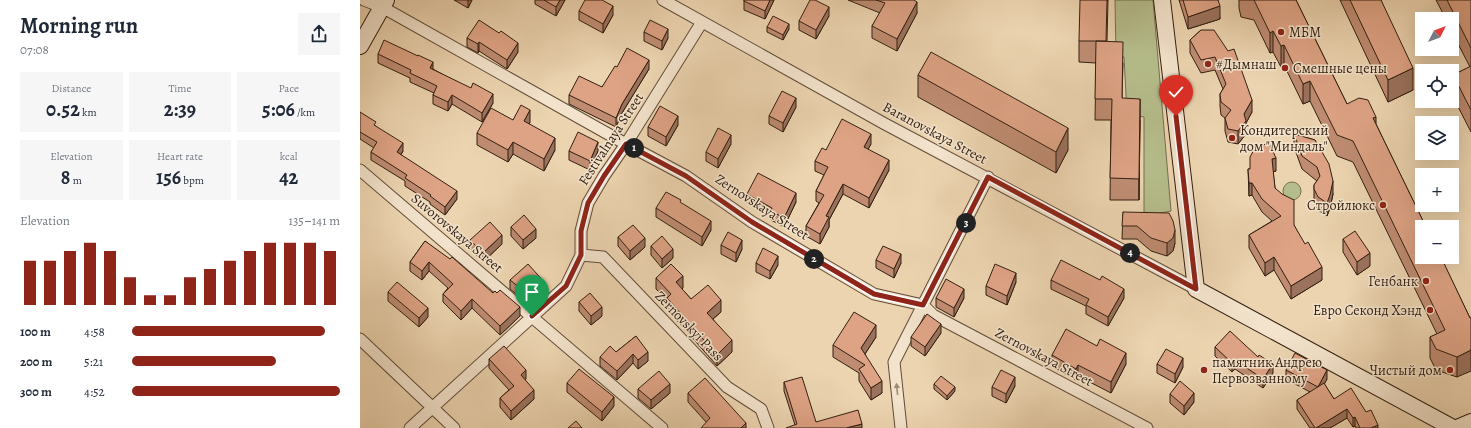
<!DOCTYPE html>
<html lang="en">
<head>
<meta charset="utf-8">
<style>
  :root { --surface:#fff; --page:#f6f6f7; --text:#1f2937; --muted:#747a83; --accent:#8f2418 }
  body { margin:0; font-family:Alegreya,serif; background:var(--page); color:var(--text); height:100vh; display:flex; flex-direction:column; font-size:15px; white-space:nowrap }
  * { box-sizing:border-box; margin:0 }
  p { font-size:13px; color:var(--muted) }
  .icon { flex:none; width:22px; height:22px; fill:none; stroke:currentColor; stroke-width:2; stroke-linecap:round; stroke-linejoin:round }
  .map { position:relative; flex:1; overflow:hidden }
  .sheet { display:flex; flex-direction:column; background:var(--surface); width:360px }
  .sheet>* { flex:none }
  .needle { width:26px; rotate:48deg }
  .tools { position:absolute; left:1055px; top:12px; display:grid; gap:8px }
  .tools a { display:grid; place-items:center; width:44px; height:44px; border-radius:0px; background:var(--surface); box-shadow:0 4px 16px #0002; font-size:20px }
  .pin { position:absolute; display:grid; place-items:center; width:34px; height:34px; color:#fff; margin:-41px -17px; border-radius:50% 50% 50% 0; rotate:-45deg; box-shadow:0 0 4px #0007 }
  .pin .icon { rotate:45deg }
  .km { position:absolute; width:20px; height:20px; margin:-10px; border-radius:50%; background:#222; color:#fff; font-size:11px; line-height:20px; text-align:center }
  .round { display:grid; place-items:center; flex:none; width:42px; height:42px; border-radius:0px; background:var(--page) }
  .head { display:flex; align-items:center; justify-content:space-between; height:68px; padding:0 20px }
  h1 { font-size:22px; font-weight:700; line-height:30px }
  .metrics { display:grid; grid-template-columns:repeat(3,1fr); gap:6px; height:68px; padding:4px 20px }
  .metrics div { display:grid; align-content:center; border-radius:0px; background:var(--page); text-align:center }
  .metrics b { font-size:20px; font-weight:700 }
  .metrics small { font-size:11px; font-weight:400 }
  .metrics p { font-size:11px }
  .chart { height:112px; padding:8px 20px }
  .chart p { display:flex; justify-content:space-between }
  .chart svg { width:100%; height:72px; margin-top:4px; stroke:var(--accent); stroke-width:6 }
  ul { padding:0 20px; list-style:none; font-size:13px }
  li { display:grid; grid-template-columns:64px 48px 1fr; align-items:center; height:30px }
  li i { height:10px; border-radius:5px; background:var(--accent) }
  main { display:flex; flex:1; min-height:0 }
  .map>svg:first-child { display:block }
</style>
</head>
<body>
<main>
<section class="sheet">
<div class="head"><div><h1>Morning run</h1><p>07:08</p></div><a class="round"><svg class="icon" aria-label="share" viewBox="0 0 24 24"><path d="M12 15V3M7 8l5-5 5 5M5 13v7h14v-7"/></svg></a></div>
<div class="metrics">
<div><p>Distance</p><b>0.52<small> km</small></b></div>
<div><p>Time</p><b>2:39</b></div>
<div><p>Pace</p><b>5:06<small> /km</small></b></div>
</div>
<div class="metrics">
<div><p>Elevation</p><b>8<small> m</small></b></div>
<div><p>Heart rate</p><b>156<small> bpm</small></b></div>
<div><p>kcal</p><b>42</b></div>
</div>
<div class="chart"><p><span>Elevation</span>135–141 m</p>
<svg viewBox="0 0 160 44" preserveAspectRatio="none"><path d="M5 44V17M15 44V17M25 44V11M35 44V6M45 44V11M55 44V27M65 44V38M75 44V38M85 44V27M95 44V22M105 44V17M115 44V11M125 44V6M135 44V6M145 44V6M155 44V11"/></svg>
</div>
<ul>
<li><b>100 m</b>4:58<i style="width:93%"></i></li>
<li><b>200 m</b>5:21<i style="width:69%"></i></li>
<li><b>300 m</b>4:52<i style="width:100%"></i></li>
</ul>
</section>
<div class="map">
<svg width="1111" height="428" viewBox="0 0 1111 428">
  <rect width="100%" height="100%" fill="#ecd4b0"/>
  <filter id="stains"><feTurbulence type="fractalNoise" baseFrequency=".005" numOctaves="4"/><feColorMatrix values="0 0 0 0 .2 0 0 0 0 .09 0 0 0 0 .02 0 0 0 .5 -.17"/></filter>
  <radialGradient id="worn" r=".72"><stop offset=".6" stop-color="#630" stop-opacity="0"/><stop offset="1" stop-color="#630" stop-opacity=".3"/></radialGradient>
  <!-- green -->
  <path fill="#b6bd8c" stroke="#746e4e" d="M755,0H793L811,211L784,216V117L767,114L764,57L756,55Z
    M923 191a9 9 0 1 1 18 0a9 9 0 1 1-18 0Z"/>
  <g fill="none" stroke-linecap="round" stroke-linejoin="round">
    <!-- street casing -->
    <g stroke="#614c39" stroke-width="13">
      <path id="street" d="M4,0L22,7L266,144L326,176L392,222L514,294L563,305L573,315L787,428
        M303,0L525,124L836,289
        M0,170L302,428
        M221,255L243,257L367,387L401,409L408,428
        M0,339L94,428
        M50,428L206,286L221,255V231L228,203L244,176L266,144L342,22
        M541,428L534,362L628,177"/>
    </g>
    <!-- secondary casing -->
    <g stroke="#331f11" stroke-width="18">
      <path id="secondary" d="M802,0L836,289L1093,428
        M0,46L26,0
        M1097,428L1111,422"/>
    </g>
    <!-- street -->
    <use href="#street" stroke="#f3e3cc" stroke-width="11"/>
    <!-- secondary -->
    <use href="#secondary" stroke="#f3e3cc" stroke-width="16"/>
  </g>
  <!-- wall -->
  <path fill="#bf8c72" stroke="#331f11" d="M94,0H112L108,8Z
    M175,0H205L196,16L175,4Z
    M384,0H414L405,19L384,10Z
    M488,0H554L557,13L537,51L512,38V26L520,13Z
    M748,0L747,41L763,63L762,98L780,120L779,200H750L751,120H735L736,63L719,62V41Z
    M819,0H858L860,19L828,29Z
    M879,0H936L987,104L1016,124L1110,318L1097,377L1076,370L1070,358V337L1077,334L993,162L977,156L950,101L943,104L924,65L921,67L913,52L910,53L894,20L881,17L879,8Z
    M980,0H1021L1053,90L1028,102Z
    M1076,0H1111V132L1093,97V75L1110,67L1092,32V19H1086Z
    M219,11L253,15L243,33L219,20Z
    M469,16L456,39L439,30V21Z
    M407,27L429,29L423,40L407,32Z
    M841,30L892,112L886,123V134L878,144L868,142L865,131V118L861,115L860,106V94L863,89L855,70L841,73L830,53V40Z
    M284,32L308,38L302,50L284,41Z
    M107,38L158,52L147,69L119,51L118,53L107,47Z
    M18,54L73,69L133,103L122,122L92,104L88,111L73,104V95L74,93L50,82V78L18,63Z
    M257,67L289,69L262,113L256,127L209,104V95L242,87Z
    M558,75L708,150L696,173L558,97Z
    M436,107L423,132L409,124V116Z
    M0,112L43,151L41,155L97,199L85,215L70,204V202L45,186V181L11,160V152L14,148L0,139Z
    M153,120L170,122L169,124L195,150L184,171L153,154L148,162L117,145V133Z
    M318,125L306,146L288,136V127Z
    M934,134L955,140L973,194L970,208L967,216L958,210L954,202V185L957,181L942,169L934,147Z
    M371,144L358,168L346,161V152Z
    M511,144L508,149L529,170L509,208L483,194L469,220V227L460,244L446,236V226L459,203L456,201V191L464,175L455,171V161L466,150Z
    M209,151H238L230,170L209,160Z
    M888,169L916,171L913,172L915,188L962,280L931,299L914,270L905,276L889,248V235L912,221L902,212L892,195L889,196Z
    M387,194L436,202L424,227L411,220V216L387,203Z
    M296,208L351,230L342,246L296,217Z
    M763,212L815,243L813,251L807,256L791,251L777,239H762Z
    M151,227L176,238L163,249L151,236Z
    M258,237L285,247L270,260L258,246Z
    M983,239L1010,266L997,275L983,252Z
    M110,240L142,244L123,262L110,249Z
    M65,241L160,316L140,335L112,308L101,320L83,302V294L88,288L69,271L62,280L50,271V262Z
    M361,245L382,249L376,262L361,254Z
    M291,246L313,258L302,268L291,255Z
    M516,260L541,263L534,278L516,268Z
    M396,263L418,265L410,279L396,272Z
    M296,278L323,288L322,289L331,299L361,312L353,319L372,352L357,366L307,309V300L296,289Z
    M150,280L186,293L171,306L150,289Z
    M691,280L764,298L748,326L726,314V306L691,289Z
    M656,282L647,305L626,295V286Z
    M28,292L68,317L59,327L28,301Z
    M576,298H604L594,317L576,307Z
    M219,302L242,316L231,325L219,311Z
    M581,333L565,356L551,346V337Z
    M276,336L288,361L278,369L273,363L257,380L240,366V357L256,352Z
    M516,337L505,354L522,393L511,400L499,381V373L473,357V345Z
    M855,347L913,373L903,388L875,369L872,372L855,356Z
    M692,355L766,364L751,393L718,376L716,380L692,366Z
    M129,359L166,379L165,380L174,399L151,420L140,407V398L149,390L129,368Z
    M797,364L823,367L815,383L797,373Z
    M926,370L967,379L964,384L974,399L1006,412L1018,428H996L995,426L993,427L987,418L970,428H950L937,409V400L950,392L926,379Z
    M424,382L456,422L502,428L435,425L424,391Z
    M207,383L254,406L242,421L207,392Z
    M574,384L595,391L587,400L574,389Z
    M655,386L646,403L632,396V387Z
    M278,389L310,393L291,409L278,398Z
    M328,393L386,428L346,422L328,402Z
    M810,394L834,402L824,415L810,403Z"/>
  <!-- shaded-wall -->
  <path fill="#9b725d" stroke="#331f11" d="M108,0H112L108,8Z
    M200,0H205L196,16V7Z
    M410,0H414L405,19V11Z
    M557,2V13L537,51V39Z
    M253,6V15L243,33V24Z
    M860,6V19L828,29V17Z
    M469,7V16L456,39V30Z
    M429,24V29L423,40V35Z
    M308,29V38L302,50V41Z
    M913,31V52L910,53V33Z
    M119,42V51L118,53V44Z
    M158,43V52L147,69V60Z
    M924,45V65L921,67V46Z
    M289,60V69L262,113L256,127V118L262,104Z
    M73,62V71L70,68Z
    M1053,68V90L1028,102V80Z
    M950,81V101L943,104V84Z
    M133,94V103L122,122V113Z
    M92,95V104L88,111V102Z
    M436,98V107L423,132V123Z
    M780,99V120L779,200V179Z
    M892,100V112L886,123V134L878,144V131L884,114Z
    M170,110V122L164,133V121Z
    M318,116V125L306,146V137Z
    M1016,117V137L1013,118Z
    M708,128V150L696,173V152Z
    M511,134V144L504,157V147Z
    M371,135V144L358,168V159Z
    M195,138V150L184,171V159Z
    M153,142V154L148,162V150Z
    M238,142V151L230,170V161Z
    M43,143V151L37,160V152Z
    M916,158V171L912,172V159Z
    M529,160V170L509,208V198Z
    M973,181V194L970,208L967,216V203Z
    M889,183H892V195L889,196Z
    M483,184V194L469,220V227L460,244V234L466,216Z
    M97,191V199L85,215V207Z
    M436,193V202L424,227V218Z
    M351,221V230L342,246V237Z
    M176,229V238L163,249V240Z
    M815,230V243L813,251L807,256V243Z
    M142,235V244L123,262V253Z
    M285,238V247L270,260V251Z
    M382,240V249L376,262V253Z
    M313,249V258L302,268V259Z
    M1010,253V266L997,275V262Z
    M541,254V263L534,278V269Z
    M418,256V265L410,279V271Z
    M914,257V270L905,276V263Z
    M69,262V271L62,280V271Z
    M962,267V280L931,299V286Z
    M656,273V282L647,305V296Z
    M323,276V288L316,293V282Z
    M186,284V293L171,306V297Z
    M604,289V298L594,317V308Z
    M764,289V298L748,326V317Z
    M112,299V308L101,320V311Z
    M361,300V312L347,324V313Z
    M160,307V316L140,335V326Z
    M242,307V316L231,325V316Z
    M68,308V317L59,327V318Z
    M581,324V333L565,356V347Z
    M516,325V337L501,360V348Z
    M372,340V352L357,366V355Z
    M1111,350V371L1097,377V357Z
    M288,352V361L278,369V360Z
    M766,353V364L751,393V382Z
    M273,354V363L257,380V371Z
    M823,358V367L815,383V374Z
    M875,360V369L872,372V363Z
    M913,364V373L903,388V379Z
    M718,365V376L716,380V369Z
    M166,370V379L161,384V375Z
    M967,370V379L958,396V387Z
    M655,377V386L646,403V394Z
    M522,381V393L511,400V388Z
    M310,384V393L291,409V400Z
    M595,387V391L587,400V396Z
    M174,390V399L151,420V411Z
    M834,393V402L824,415V406Z
    M254,397V406L242,421V412Z
    M987,409V418L970,428H956Z
    M995,417V426L993,427V418Z
    M386,423V428H381Z
    M502,424V428H486Z
    M1018,425V428H1011Z"/>
  <!-- building -->
  <path fill="#dea385" stroke="#331f11" d="M184,0H200L196,7Z
    M225,0H242L253,6L243,24L219,11Z
    M384,0H410L405,11L384,1Z
    M450,0H455L469,7L456,30L439,21Z
    M516,0H554L557,2L537,39L512,26L525,3Z
    M720,0H747L746,41H719Z
    M823,0H858L860,6L828,17Z
    M894,0H936L987,104L999,98L1008,100L1016,117L1013,118L1066,227H1062V257H1081L1110,318L1111,317V350L1097,357L1076,349L1070,337L1085,330L993,141L977,135L950,81L943,84L924,45L921,46L913,31L910,33Z
    M990,0H1021L1053,68L1028,80Z
    M1087,0H1111V48Z
    M413,16L429,24L423,35L407,27Z
    M119,20L139,33L141,31L158,43L147,60L119,42L118,44L107,38Z
    M290,20L308,29L302,41L284,32Z
    M841,30H854L868,51L874,49L892,100L884,114L886,121L878,131L868,129L865,118L871,110L861,102L860,94L866,84L855,57L841,60L830,40Z
    M24,40L58,56V55L73,62L70,68L111,88L113,83L133,94L122,113L92,95L88,102L73,95L77,86L50,73L51,70L18,54Z
    M736,41L763,42L762,98L780,99L779,179L750,178L752,99H735Z
    M267,48L289,60L262,104L256,118L209,95L219,76L242,87L255,66L257,67Z
    M571,52L708,128L696,152L558,75Z
    M1111,66V110L1093,75Z
    M422,91L436,98L423,123L409,116Z
    M161,105L170,110L164,121L195,138L184,159L153,142L148,150L117,133L131,108L153,120Z
    M300,106L318,116L306,137L288,127Z
    M0,112L16,122L14,125L43,143L37,152L97,191L85,207L70,196L71,195L45,178L47,175L11,152L17,142L0,132Z
    M482,119L511,134L504,147L529,160L509,198L483,184L466,216L469,217L460,234L446,226L464,195L456,191L468,167L455,161L462,148L466,150Z
    M358,128L371,135L358,159L346,152Z
    M218,132L238,142L230,161L209,151Z
    M934,134L955,140L969,164L973,181L970,195L967,203L958,197L954,189V185L960,176L957,167L942,156Z
    M909,143L916,158L912,159L915,188L922,194L934,200V225L945,244L948,242L962,267L931,286L914,257L905,263L889,235L921,216L902,199L892,183H889L888,169H890V157L895,148Z
    M398,173L436,193L424,218L411,211L412,208L387,194Z
    M306,192L321,200L320,202L351,221L342,237L296,208Z
    M763,212L809,213L813,221L815,230L813,238L807,243L791,238L777,226H762Z
    M164,215L176,229L163,240L151,227Z
    M130,222L142,235L123,253L110,240Z
    M273,225L285,238L270,251L258,237Z
    M995,231L1010,253L997,262L983,239Z
    M368,232L382,240L376,253L361,245Z
    M302,236L313,249L302,259L291,246Z
    M65,241L90,259L92,257L133,293L135,291L137,293L140,290L160,307L140,326L112,299L101,311L83,294L93,284L69,262L62,271L50,262Z
    M523,246L541,254L534,269L516,260Z
    M403,248L418,256L410,271L396,263Z
    M701,260L740,280L742,276L764,289L748,317L726,305L729,299L691,280Z
    M168,264L186,284L171,297L150,280Z
    M311,264L323,276L316,282L331,299L348,285L361,300L347,313L372,340L357,355L307,298L311,294L296,278Z
    M635,264L656,273L647,296L626,286Z
    M586,279L604,289L594,308L576,298Z
    M37,282L68,308L59,318L28,292Z
    M230,293L242,307L231,316L219,302Z
    M494,312L516,325L501,348L522,381L511,388L499,369L505,365L473,345Z
    M567,314L581,324L565,347L551,337Z
    M706,329L737,346L740,339L766,353L751,382L718,365L716,369L692,355Z
    M870,331L898,357L899,355L913,364L903,379L875,360L872,363L855,347Z
    M276,336L288,352L278,360L273,354L257,371L240,357L250,346L256,352Z
    M144,346L166,370L161,375L174,390L151,411L140,398L154,386L129,359Z
    M806,349L823,358L815,374L797,364Z
    M935,353L967,370L958,387L926,370Z
    M219,369L254,397L242,412L207,383Z
    M641,370L655,377L646,394L632,387Z
    M299,371L310,384L291,400L278,389Z
    M581,376L595,387L587,396L574,384Z
    M442,377L456,422L498,410L502,424L486,428H426L437,424L424,382Z
    M345,378L386,423L381,428H341L350,418L328,393Z
    M820,381L834,393L824,406L810,394Z
    M964,383L974,399L991,388L1006,412L1011,410L1018,425L1011,428H1000L995,417L993,418L987,409L956,428H955L937,400Z
    M216,421L222,428H208Z"/>
  <!-- one-way arrows -->
  <defs><path id="oneway-solid" d="M-6-.8H1V-3.2L6.5 0L1 3.2V.8H-6Z"/></defs>
  <use fill="#9d8b78" href="#oneway-solid" transform="translate(537 389) rotate(-96)"/>
  <g fill="none" stroke-linecap="round" stroke-linejoin="round">
    <!-- route casing -->
    <g stroke="#fff" stroke-width="8">
      <path id="route" d="M172,316L206,286L221,255V231L228,203L244,176L266,144L326,176L392,222L514,294L563,305L628,177L836,289L816,116"/>
    </g>
    <!-- route -->
    <use href="#route" stroke="#8f2418" stroke-width="5"/>
  </g>
  <!-- markers -->
  <g fill="#8f2418" stroke="#f3e3cc" stroke-width="1.5">
    <circle cx="921" cy="32" r="4"/>
    <circle cx="848" cy="64" r="4"/>
    <circle cx="925" cy="68" r="4"/>
    <circle cx="872" cy="138" r="4"/>
    <circle cx="1023" cy="205" r="4"/>
    <circle cx="1066" cy="281" r="4"/>
    <circle cx="1070" cy="310" r="4"/>
    <circle cx="844" cy="370" r="4"/>
    <circle cx="1090" cy="370" r="4"/>
  </g>
  <g text-anchor="middle" dominant-baseline="central" stroke-width="3" stroke-linejoin="round" paint-order="stroke">
    <!-- poi labels -->
    <g font-size="14" fill="#331f11" stroke="#f3e3cc" text-anchor="start">
      <text x="929" y="32">МБМ</text>
      <text x="856" y="64">#Дымнаш</text>
      <text x="933" y="68">Смешные цены</text>
      <text x="880" y="130">Кондитерский<tspan x="880" dy="16">дом "Миндаль"</tspan></text>
      <text x="1015" y="205" text-anchor="end">Стройлюкс</text>
      <text x="1058" y="281" text-anchor="end">Генбанк</text>
      <text x="1062" y="310" text-anchor="end">Евро Секонд Хэнд</text>
      <text x="852" y="362">памятник Андрею<tspan x="852" dy="16">Первозванному</tspan></text>
      <text x="1082" y="370" text-anchor="end">Чистый дом</text>
    </g>
    <!-- street labels -->
    <g font-size="14" fill="#331f11" stroke="#f3e3cc">
      <text transform="translate(575 133) rotate(28)">Baranovskaya Street</text>
      <text transform="translate(251 139) rotate(-57)">Festivalnaya Street</text>
      <text transform="translate(402 207) rotate(33)">Zernovskaya Street</text>
      <text transform="translate(97 233) rotate(40)">Suvorovskaya Street</text>
      <text transform="translate(329 326) rotate(46)">Zernovskyi Pass</text>
      <text transform="translate(684 357) rotate(28)">Zernovskaya Street</text>
    </g>
  </g>
  <rect width="100%" height="100%" filter="url(#stains)"/>
  <rect width="100%" height="100%" fill="url(#worn)"/>
</svg>
<div class="tools">
<a><svg class="needle" viewBox="-14 -14 28 28"><path d="M0-13l5 13h-10z" fill="#e53935"/><path d="M0 13l5-13h-10z" fill="#747a83"/></svg></a>
<a><svg class="icon" aria-label="locate" viewBox="0 0 24 24"><circle cx="12" cy="12" r="6"/><path d="M12 2v4M12 18v4M2 12h4M18 12h4"/></svg></a>
<a><svg class="icon" aria-label="layers" viewBox="0 0 24 24"><path d="M12 4l9 5-9 5-9-5zM3 14l9 5 9-5"/></svg></a>
<a>+</a>
<a>−</a>
</div>
<div class="pin" style="left:172px;top:316px;background:#1e9e55"><svg class="icon" aria-label="arrive" viewBox="0 0 24 24"><path d="M6 21V4h12l-3 4 3 4H6"/></svg></div>
<div class="pin" style="left:816px;top:116px;background:#d93025"><svg class="icon" aria-label="check" viewBox="0 0 24 24"><path d="M5 12l5 5 9-10"/></svg></div>
<b class="km" style="left:274px;top:148px">1</b>
<b class="km" style="left:454px;top:259px">2</b>
<b class="km" style="left:606px;top:223px">3</b>
<b class="km" style="left:770px;top:253px">4</b>
</div>
</main>
</body>
</html>
